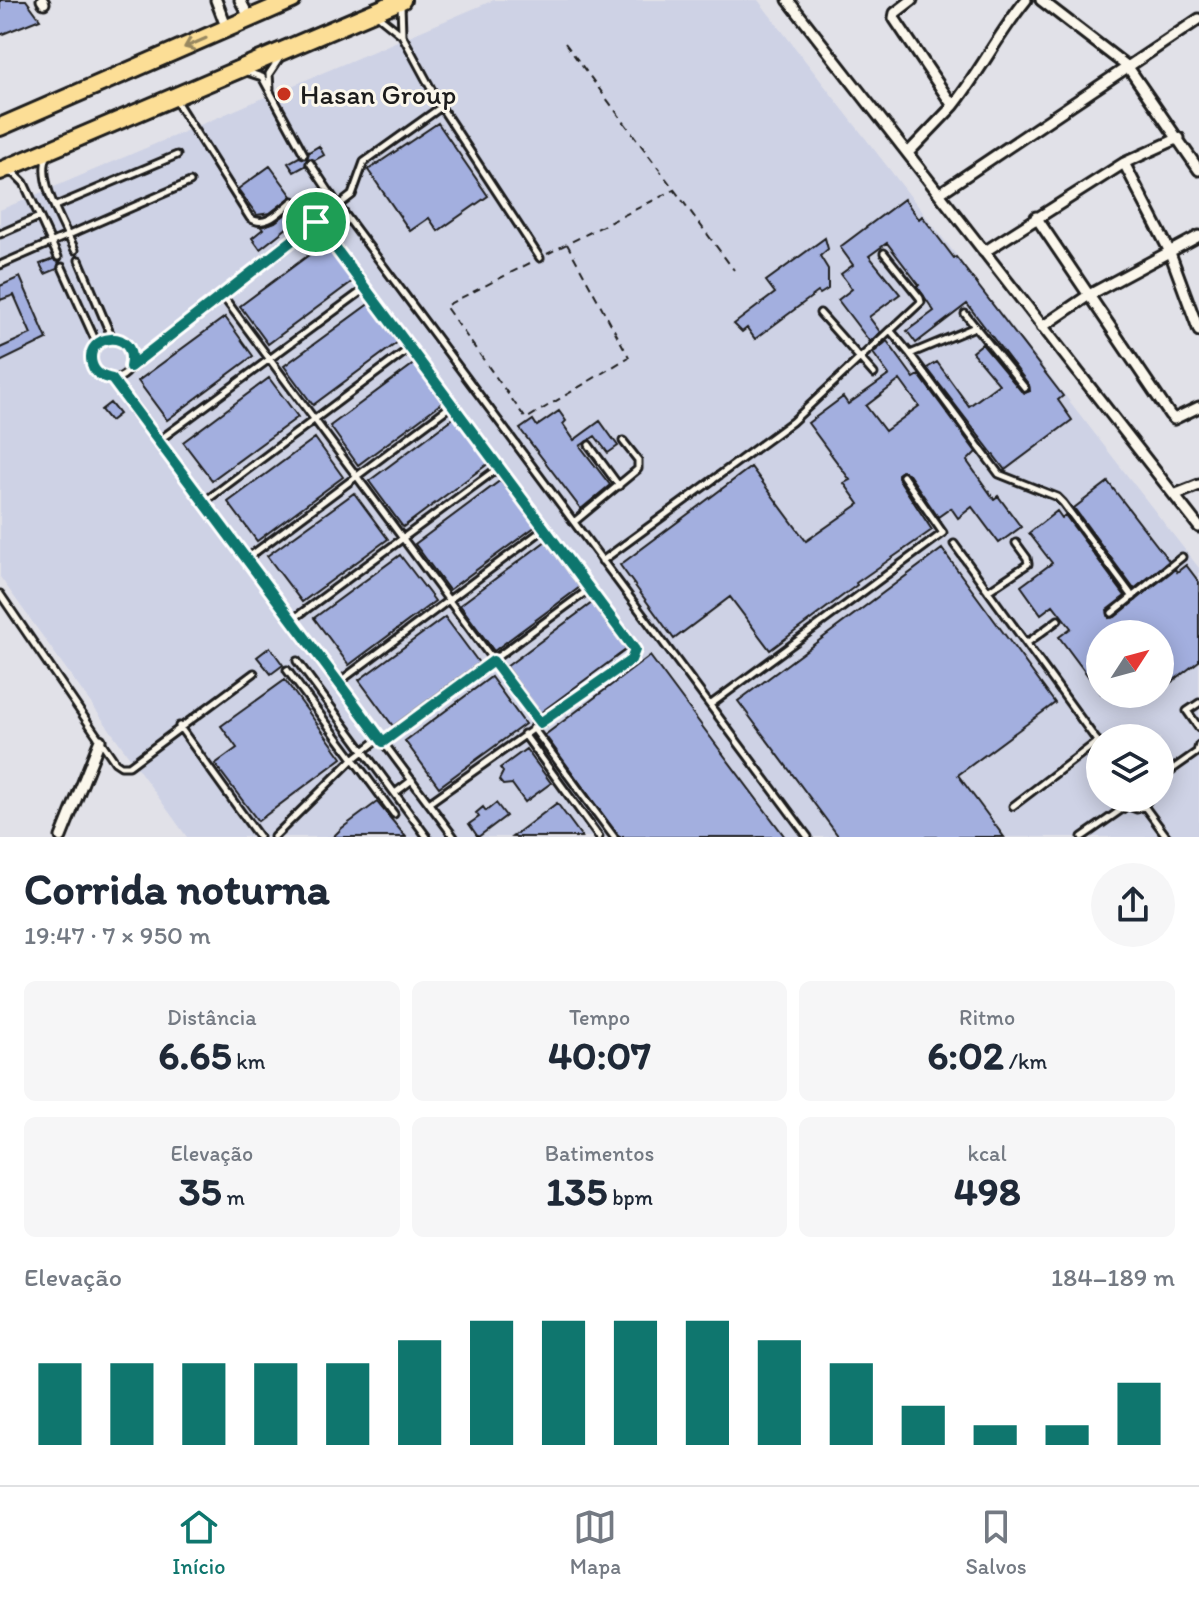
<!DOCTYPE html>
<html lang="pt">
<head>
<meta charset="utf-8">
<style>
  :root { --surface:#fff; --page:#f6f6f7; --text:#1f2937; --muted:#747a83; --line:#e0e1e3; --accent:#0f766e }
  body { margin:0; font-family:Itim,sans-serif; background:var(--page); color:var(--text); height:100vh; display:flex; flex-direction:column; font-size:30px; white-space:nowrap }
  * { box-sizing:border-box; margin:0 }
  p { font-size:26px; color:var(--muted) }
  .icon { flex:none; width:44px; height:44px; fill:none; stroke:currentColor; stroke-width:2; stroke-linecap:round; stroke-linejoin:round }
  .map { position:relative; height:837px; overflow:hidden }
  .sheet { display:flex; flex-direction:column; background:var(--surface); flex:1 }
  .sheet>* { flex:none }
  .needle { width:52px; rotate:54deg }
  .controls { position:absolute; left:1086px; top:620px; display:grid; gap:16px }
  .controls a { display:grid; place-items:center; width:88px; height:88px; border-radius:50%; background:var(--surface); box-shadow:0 4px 20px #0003; font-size:40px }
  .pin { position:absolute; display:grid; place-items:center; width:68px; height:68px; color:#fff; margin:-34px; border:4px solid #fff; border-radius:50%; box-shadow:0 2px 8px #0007 }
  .round { display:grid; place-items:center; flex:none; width:84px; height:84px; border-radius:42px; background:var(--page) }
  .overview { display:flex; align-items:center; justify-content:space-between; height:136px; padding:0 24px }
  h1 { font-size:44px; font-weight:700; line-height:60px }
  .metrics { display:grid; grid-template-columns:repeat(3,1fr); gap:12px; height:136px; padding:8px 24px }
  .metrics div { display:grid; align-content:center; border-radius:12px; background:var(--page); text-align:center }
  .metrics b { font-size:40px; font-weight:700 }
  .metrics small { font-size:22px; font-weight:400 }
  .metrics p { font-size:22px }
  .chart { height:224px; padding:16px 24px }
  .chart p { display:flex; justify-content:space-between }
  .chart svg { width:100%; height:144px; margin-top:8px; stroke:var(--accent); stroke-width:6 }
  .menu { display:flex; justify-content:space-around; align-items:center; height:112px; border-top:2px solid var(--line); background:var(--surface); font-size:22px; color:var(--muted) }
  .menu a { display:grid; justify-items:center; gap:4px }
  .menu .active { color:var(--accent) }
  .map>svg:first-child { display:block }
</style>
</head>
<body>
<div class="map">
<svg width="1199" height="837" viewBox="0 0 1199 837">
  <rect width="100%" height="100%" fill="#e1e1e8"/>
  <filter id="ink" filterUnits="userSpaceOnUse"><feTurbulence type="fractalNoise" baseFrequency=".0125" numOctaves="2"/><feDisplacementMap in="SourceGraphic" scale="16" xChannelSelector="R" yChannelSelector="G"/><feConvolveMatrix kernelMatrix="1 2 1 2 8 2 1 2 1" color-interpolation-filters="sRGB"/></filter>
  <g filter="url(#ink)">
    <!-- built -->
    <path fill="#ced2e5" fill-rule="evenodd" d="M494,0H758L1199,568V837H187L0,577V210ZM1100,634H1160V694H1100ZM1100,738H1160V798H1100Z"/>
    <!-- building -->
    <path fill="#a3afdf" stroke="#1c1c1c" stroke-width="2" fill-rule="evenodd" d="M0,0H26L40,19L0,35Z
      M438,123L488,196L438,231L429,218L410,231L368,170Z
      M319,146L324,155L315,160L307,158L309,152Z
      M299,157L307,158L305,166L294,172L288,163Z
      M270,166L292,196L270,213L257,215L238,189Z
      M904,199L919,219L922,216L954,258L956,257L1063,396L1058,400L1072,420L1005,470L927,368L937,362L969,406L999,384L972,352L982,344L1021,391L1025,393L1030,391L1029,385L967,304L916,343L907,331L934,311L917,286L919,285L887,243L869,256L900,294L869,317L880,332L870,342L838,300L852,289L841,274L853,265L840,247Z
      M290,211L297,220L260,249L252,238L263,229L261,227L275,222Z
      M825,238L828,249L820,256L828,269V289L820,294L818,292L755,339L747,328L742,332L734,324L775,293L766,281Z
      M325,243L353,281L268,344L240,306Z
      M53,259L59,262L57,269L45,274L40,264Z
      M20,277L47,339L0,362V348L31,334L14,295L0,300V286Z
      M370,303L398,342L313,405L284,366Z
      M225,317L253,356L167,420L138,381Z
      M887,341L914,378L919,375L976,452L967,461L994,499L998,496L1021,527L999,543L972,507L958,518L951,508L938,517L908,473L902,471L898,474V478L932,530L856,583L857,585L770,650L730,597L674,639L620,565L751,467L806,541L859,504L844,483L850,480L808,423L843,397L848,404L889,375L873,353ZM900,380L919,406L885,431L866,406Z
      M415,363L443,402L358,465L330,426Z
      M269,378L298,417L212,480L183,442Z
      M110,403L119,414L110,421L101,410Z
      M559,411L566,421L563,424L574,440L600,421L618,446L608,453L595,436L580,446L610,485L581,509L520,429L533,420L537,426Z
      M455,417L489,463L403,527L369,481Z
      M315,438L343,477L257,541L228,502Z
      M501,480L536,526L449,590L415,544Z
      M1108,482L1169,561L1134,589L1074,508Z
      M354,493L388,539L302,602L267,556Z
      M1057,511L1062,518L1065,515L1125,596L1107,610L1109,618L1115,617L1175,569L1177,572L1186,565L1199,582V661L1160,691V634H1100V692L1059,637L1071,628L1053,605L1041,614L1021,586L1052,563L1029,533Z
      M546,541L580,587L494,651L460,605Z
      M942,549L1055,703L958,775L1004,837H839L738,701Z
      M400,555L435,601L349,665L314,618Z
      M592,603L627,649L540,713L506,667Z
      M445,617L479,663L393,726L359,680Z
      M270,647L283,665L271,674L257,657Z
      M650,656L705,730L785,837H619L545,735Z
      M491,677L525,724L439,787L405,741Z
      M285,680L342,758L258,821L215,764L237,748L221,726Z
      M526,749L551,783L525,802L512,784L503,785L499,780L503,772L500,768Z
      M377,802L406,837H333L342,828Z
      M496,803L506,816L478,837L469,824L479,817L476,813L483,807L486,811Z
      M557,803L582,837H512Z"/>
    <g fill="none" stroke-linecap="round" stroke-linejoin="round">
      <!-- lane casing -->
      <g stroke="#1c1c1c" stroke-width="11">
        <path id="lane" d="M401,4L402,34
          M376,14L402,35L441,107
          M247,72L262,77L304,154
          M270,89L269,74L279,59
          M176,101L250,218C266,229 280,211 293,201
          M48,155C35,178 64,226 75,250
          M310,163L338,205L808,837
          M9,173L15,174L24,183L58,257
          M56,206L177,155
          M316,222L635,650L631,660L429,803
          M0,234L39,217
          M884,253L920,298L921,302L891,330
          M79,260L112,338
          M0,265L190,182
          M62,267L97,344
          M222,295L540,723
          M820,313L874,374
          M965,314L1025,388
          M92 359a20 20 0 1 1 40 0a20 20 0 1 1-40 0Z
          M910,354L999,474L1057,497L1063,503L1133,597
          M130,367L352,195L364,162L441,107L540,258
          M112,379L454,837
          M158,441L366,288
          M589,445L619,486
          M204,502L410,348
          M574,522L638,469V460L623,441
          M954,544L1100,745
          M246,559L452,405
          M602,561L792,422L890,330L910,354L975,327
          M988,591L1028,564L1027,558L1016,543
          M0,594L115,762L121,766H129L254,673
          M1112,613L1182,557
          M292,620L498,468
          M1027,643L1058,620
          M297,661L427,837
          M287,670L394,814
          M339,682L544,529
          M1199,703L1187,711L1199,728
          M710,705L943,533L903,476
          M179,726L259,837
          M533,728L614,837
          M524,734L599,837
          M383,741L588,590
          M1160,778L1197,752L1199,745
          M395,793L412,780
          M1125,798L1129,806L1137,809L1144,806L1149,798
          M1013,806L1098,741
          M1144,806L1167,837
          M274,837L353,759L380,738
          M1082,837L1128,805"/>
      </g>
      <!-- street casing -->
      <g stroke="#1c1c1c" stroke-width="15">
        <path id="street" d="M42,0L44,3
          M216,0L227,29
          M240,0L250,19
          M788,0L1199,527
          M912,0L895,13L894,18L953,106C980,72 999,33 1026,0
          M1041,0L1128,67L1199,170
          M908,153L953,106
          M1124,163L1169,250L1199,331
          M940,193L1199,19
          M1036,217L1170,415L1174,419L1199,407
          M984,252L1124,163L1179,138
          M1042,327L1089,295L1199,236
          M1174,495L1199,485
          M61,837L100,740"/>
      </g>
      <!-- highway casing -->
      <g stroke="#1c1c1c" stroke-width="22">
        <path id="highway" d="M0,127L292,0
          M0,171L402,0"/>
      </g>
      <!-- path -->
      <path stroke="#1c1c1c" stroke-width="2" stroke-dasharray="8 6" stroke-linecap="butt" d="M565,43L734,270
        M547,254L674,190
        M530,263L445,306L526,419L629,357L567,244"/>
      <!-- lane -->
      <use href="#lane" stroke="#fbf7ec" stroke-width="5"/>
      <!-- street -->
      <use href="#street" stroke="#fbf7ec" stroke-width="9"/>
      <!-- highway -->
      <use href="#highway" stroke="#fcde96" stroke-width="16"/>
    </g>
    <!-- one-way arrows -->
    <defs><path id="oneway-shaft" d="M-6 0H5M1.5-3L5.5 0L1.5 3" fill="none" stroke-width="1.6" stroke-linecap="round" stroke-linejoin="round" transform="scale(2)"/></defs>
    <use stroke="#97875f" href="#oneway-shaft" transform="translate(195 43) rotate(157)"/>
  </g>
  <g fill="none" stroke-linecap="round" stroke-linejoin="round" filter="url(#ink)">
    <!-- route casing -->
    <g stroke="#fff" stroke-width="16">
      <path id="route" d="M316,222L635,650L631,660L540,723L493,661L383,742L112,379C103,377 95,374 92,364C83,333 139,327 130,367Z"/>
    </g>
    <!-- route -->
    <use href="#route" stroke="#0f766e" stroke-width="10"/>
  </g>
  <!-- markers -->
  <circle fill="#c8321e" stroke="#fbf7ec" stroke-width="3" cx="284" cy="94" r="8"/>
  <g text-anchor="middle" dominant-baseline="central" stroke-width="6" stroke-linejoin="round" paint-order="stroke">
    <!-- poi labels -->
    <g font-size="28" fill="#1c1c1c" stroke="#fbf7ec" text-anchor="start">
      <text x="300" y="94">Hasan Group</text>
    </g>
  </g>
</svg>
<div class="controls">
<a><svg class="needle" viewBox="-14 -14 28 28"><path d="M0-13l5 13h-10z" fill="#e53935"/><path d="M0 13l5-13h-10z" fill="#747a83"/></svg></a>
<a><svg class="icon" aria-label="layers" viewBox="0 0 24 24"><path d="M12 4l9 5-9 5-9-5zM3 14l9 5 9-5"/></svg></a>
</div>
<div class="pin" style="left:316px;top:222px;background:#1e9e55"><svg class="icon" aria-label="arrive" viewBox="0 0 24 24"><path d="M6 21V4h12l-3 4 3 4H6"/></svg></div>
</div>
<section class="sheet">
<div class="overview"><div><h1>Corrida noturna</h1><p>19:47 · 7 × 950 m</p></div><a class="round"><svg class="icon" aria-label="share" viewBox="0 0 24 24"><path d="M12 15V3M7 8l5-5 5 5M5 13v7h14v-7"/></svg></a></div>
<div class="metrics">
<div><p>Distância</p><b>6.65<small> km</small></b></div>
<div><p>Tempo</p><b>40:07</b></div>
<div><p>Ritmo</p><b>6:02<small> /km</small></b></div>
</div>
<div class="metrics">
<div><p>Elevação</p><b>35<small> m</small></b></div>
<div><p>Batimentos</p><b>135<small> bpm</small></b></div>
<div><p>kcal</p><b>498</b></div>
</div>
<div class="chart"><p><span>Elevação</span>184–189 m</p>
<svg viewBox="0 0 160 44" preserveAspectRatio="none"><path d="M5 44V19M15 44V19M25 44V19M35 44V19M45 44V19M55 44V12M65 44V6M75 44V6M85 44V6M95 44V6M105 44V12M115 44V19M125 44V32M135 44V38M145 44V38M155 44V25"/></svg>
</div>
</section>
<nav class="menu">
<a class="active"><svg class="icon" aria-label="home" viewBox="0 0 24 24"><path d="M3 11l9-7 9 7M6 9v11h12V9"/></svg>Início</a>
<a><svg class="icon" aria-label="map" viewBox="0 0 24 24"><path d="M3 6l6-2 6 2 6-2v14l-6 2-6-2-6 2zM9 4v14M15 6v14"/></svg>Mapa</a>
<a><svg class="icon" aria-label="saved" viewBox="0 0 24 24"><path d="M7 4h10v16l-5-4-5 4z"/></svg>Salvos</a>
</nav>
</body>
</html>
